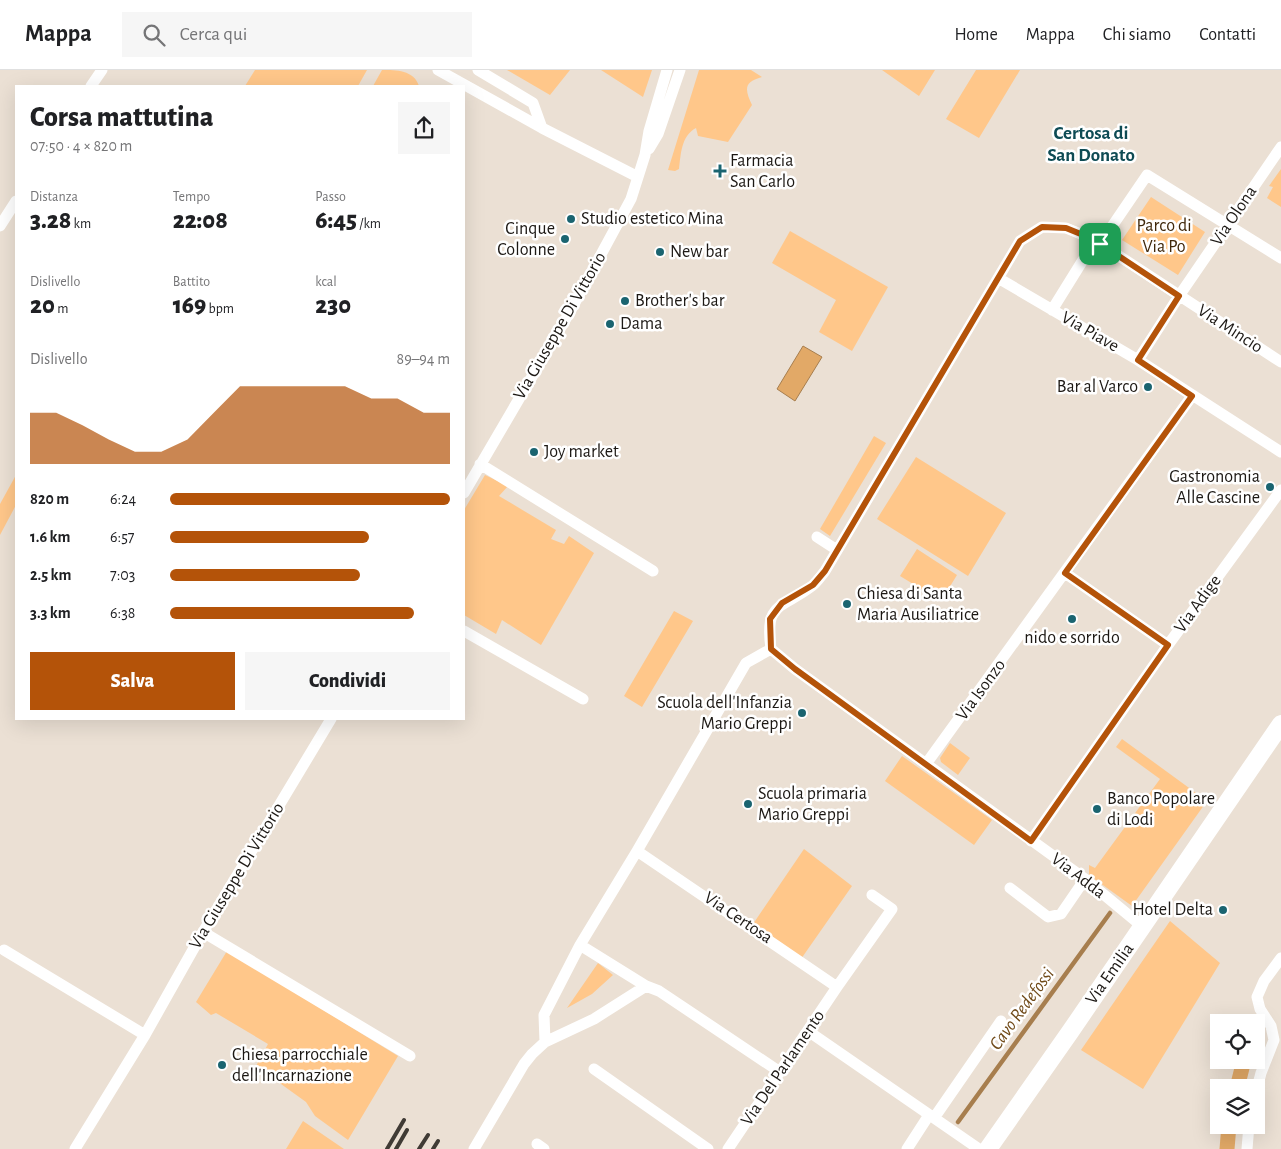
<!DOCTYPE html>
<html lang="it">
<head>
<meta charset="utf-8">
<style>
  :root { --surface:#fff; --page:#f6f6f6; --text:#202124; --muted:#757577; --line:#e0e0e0; --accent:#b45309 }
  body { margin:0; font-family:"Alegreya Sans",sans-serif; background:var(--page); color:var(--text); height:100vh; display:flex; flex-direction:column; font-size:19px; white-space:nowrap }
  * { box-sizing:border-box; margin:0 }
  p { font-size:16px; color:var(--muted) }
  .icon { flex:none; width:28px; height:28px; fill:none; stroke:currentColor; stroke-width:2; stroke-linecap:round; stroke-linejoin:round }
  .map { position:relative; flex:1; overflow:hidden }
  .sheet { position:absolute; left:15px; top:15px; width:450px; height:635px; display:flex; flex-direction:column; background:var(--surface); border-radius:0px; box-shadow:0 5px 20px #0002 }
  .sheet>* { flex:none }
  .fabs { position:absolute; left:1210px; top:944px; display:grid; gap:10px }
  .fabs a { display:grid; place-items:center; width:55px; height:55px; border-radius:0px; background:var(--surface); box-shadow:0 5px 20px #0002; font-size:25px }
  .pin { position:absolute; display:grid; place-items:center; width:42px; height:42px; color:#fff; margin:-21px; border-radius:10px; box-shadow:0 2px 8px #0006 }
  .round { display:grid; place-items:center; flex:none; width:52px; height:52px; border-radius:0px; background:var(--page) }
  .overview { display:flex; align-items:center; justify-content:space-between; height:85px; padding:0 15px }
  h1 { font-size:28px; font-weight:800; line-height:38px }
  .stats { display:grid; grid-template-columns:repeat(3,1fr); gap:8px; height:85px; padding:5px 15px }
  .stats div { display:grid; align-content:center }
  .stats b { font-size:25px; font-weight:800 }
  .stats small { font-size:14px; font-weight:400 }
  .stats p { font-size:14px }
  .chart { height:140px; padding:10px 15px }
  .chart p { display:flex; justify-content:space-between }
  .chart svg { width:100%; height:90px; margin-top:5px; fill:var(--accent); opacity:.7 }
  .action { display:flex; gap:10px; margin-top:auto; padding:10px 15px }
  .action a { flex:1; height:58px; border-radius:0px; background:var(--accent); color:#fff; font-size:20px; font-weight:800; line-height:58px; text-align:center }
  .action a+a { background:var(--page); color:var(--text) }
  ul { padding:0 15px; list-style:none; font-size:16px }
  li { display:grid; grid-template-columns:80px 60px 1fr; align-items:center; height:38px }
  li i { height:12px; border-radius:6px; background:var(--accent) }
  header { display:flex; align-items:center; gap:30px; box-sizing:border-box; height:70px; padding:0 25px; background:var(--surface); border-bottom:1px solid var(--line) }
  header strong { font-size:24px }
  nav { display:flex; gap:28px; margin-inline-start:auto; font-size:18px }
  .search { width:350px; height:45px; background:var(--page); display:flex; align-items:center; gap:12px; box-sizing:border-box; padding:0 18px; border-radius:0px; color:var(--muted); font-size:19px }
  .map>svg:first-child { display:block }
</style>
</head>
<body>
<header>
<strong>Mappa</strong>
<div class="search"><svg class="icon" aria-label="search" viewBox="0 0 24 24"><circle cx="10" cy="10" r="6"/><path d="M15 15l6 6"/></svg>Cerca qui</div>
<nav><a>Home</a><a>Mappa</a><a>Chi siamo</a><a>Contatti</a></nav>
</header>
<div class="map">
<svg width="1281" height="1079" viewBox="0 0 1281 1079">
  <rect width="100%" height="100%" fill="#ebe0d4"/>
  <!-- green -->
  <path fill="#ffc78a" d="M255,0H367L358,16H245Z
    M382,0C396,0 414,0 419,16H373Z
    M507,0H570L550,25Z
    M601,0H652L643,27Z
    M699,0H751L762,7C743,12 745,20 752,35L728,72L698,66L696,58C681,66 681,84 679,99L675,101L668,100Z
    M882,0H935L919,26Z
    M976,0H1020L979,68L946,49Z
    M1281,99V137L1267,128L1273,117L1269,116Z
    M1151,127L1205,162L1178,205L1122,170Z
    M790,161L888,217L852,281L819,262L836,230L772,193Z
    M874,366L886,373L830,466L820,459Z
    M916,387L1006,443L968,506L877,449Z
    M16,405V435L0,465V434Z
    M485,405L508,416L499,426L556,460L551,469L564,474L569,466L594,483L541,575L502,550L496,564L464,545V440Z
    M917,479L957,505L941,531L900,506Z
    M674,541L693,551L642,637L624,626Z
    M1122,669L1207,731L1132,836L1089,805V795L1095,798L1160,709L1116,677Z
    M950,673L970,688L958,705L941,692L940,688Z
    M902,686L992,750L974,775L885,711Z
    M804,779L852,816L801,889L753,854Z
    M1170,851L1220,893L1143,1019L1081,980Z
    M227,881L398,986L348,1070L315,1046L306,1032L256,996L268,974L216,943L211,945L196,932Z
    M598,893L613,905L592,924L567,938Z
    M303,1051L344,1079H286Z"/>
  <!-- water -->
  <path fill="#e2a967" stroke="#a77e4e" d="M803,276L822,287L795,331L777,319Z"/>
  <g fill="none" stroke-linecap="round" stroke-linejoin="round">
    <!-- stream -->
    <path stroke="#a77e4e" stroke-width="4.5" d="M958,1052L1110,843"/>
    <!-- canal -->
    <path stroke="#e2a967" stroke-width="15" d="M1237,1018L1244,990
      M1227,1079L1229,1055"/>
    <!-- minor -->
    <path stroke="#fff" stroke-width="11" d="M438,0L542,58L638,107
      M478,0L533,33L542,58
      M91,16L102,0
      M649,79L658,64L680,0
      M0,156L16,131
      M1100,174L1147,105L1281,188
      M998,208L1138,290L1281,382
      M1052,240L1083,190
      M1138,290L1179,226L1281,77
      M480,394L653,501
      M464,423L571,240L631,129L645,85L649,61L667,0
      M817,467L837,480
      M1065,503L1168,575
      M464,561L583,629
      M771,579C764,531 782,539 812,516C817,512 821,506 825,501L1020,171L1042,157L1066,158L1093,169L1281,292
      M771,579L795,599L1085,809L1143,857
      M926,694L1192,326
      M1031,771L1168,575L1281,420
      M637,781L837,917
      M1010,818L1048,847L1061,844L1085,809
      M203,862L410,986
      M580,875L637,781L746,593L771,579
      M4,880L145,965
      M646,916L594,949L545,972L544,945L580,875L646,916L659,921L780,1002
      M808,961L979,1079
      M594,999L708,1079
      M1256,1022L1261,1003L1274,970L1271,956L1260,939L1257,927L1264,911L1281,888
      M934,1048L1001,951
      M537,1074L544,1079
      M75,1079L145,965L203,862L331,649
      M474,1079L524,994L532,984L545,972
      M728,1079L837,917L892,839L872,825
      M907,1079L929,1045
      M1247,1079L1249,1055"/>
    <!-- primary -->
    <path stroke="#fff" stroke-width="18" d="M988,1079L1070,962L1281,654"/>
    <!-- rail -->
    <path stroke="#403b35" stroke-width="4" d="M387,1079L404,1050
      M396,1079L407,1060
      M419,1079L428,1065
      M433,1079L438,1071"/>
  </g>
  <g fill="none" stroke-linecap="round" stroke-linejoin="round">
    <!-- route casing -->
    <g stroke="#fff" stroke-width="10">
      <path id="route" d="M1042,157L1066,158L1093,169L1179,226L1138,290L1192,326L1065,503L1168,575L1031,771L795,599L771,579L770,549L782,533L813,515L825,501L1020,171Z"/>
    </g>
    <!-- route -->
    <use href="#route" stroke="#b45309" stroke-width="6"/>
  </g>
  <!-- markers -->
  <g fill="#1a6470" stroke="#fff" stroke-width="2">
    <path d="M717.5 93.5h5v5h5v5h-5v5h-5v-5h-5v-5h5z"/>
    <circle cx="571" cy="149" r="5"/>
    <circle cx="565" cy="169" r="5"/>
    <circle cx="660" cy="182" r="5"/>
    <circle cx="625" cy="231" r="5"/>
    <circle cx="610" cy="254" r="5"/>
    <circle cx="1148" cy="317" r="5"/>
    <circle cx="534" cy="382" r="5"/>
    <circle cx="1270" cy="417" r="5"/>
    <circle cx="847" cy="534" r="5"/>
    <circle cx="1072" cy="549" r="5"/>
    <circle cx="802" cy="643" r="5"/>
    <circle cx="748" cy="734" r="5"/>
    <circle cx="1097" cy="739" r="5"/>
    <circle cx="1223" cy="840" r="5"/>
    <circle cx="222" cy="995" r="5"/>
  </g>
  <g text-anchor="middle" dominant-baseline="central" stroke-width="5" stroke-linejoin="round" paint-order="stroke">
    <!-- poi labels -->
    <g font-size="18" fill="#1c1814" stroke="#fff" text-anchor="start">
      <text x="730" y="91">Farmacia<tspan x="730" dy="21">San Carlo</tspan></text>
      <text x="581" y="149">Studio estetico Mina</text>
      <text x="555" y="159" text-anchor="end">Cinque<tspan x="555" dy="21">Colonne</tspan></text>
      <text x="670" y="182">New bar</text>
      <text x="635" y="231">Brother's bar</text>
      <text x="620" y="254">Dama</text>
      <text x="1138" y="317" text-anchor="end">Bar al Varco</text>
      <text x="544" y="382">Joy market</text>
      <text x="1260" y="407" text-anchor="end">Gastronomia<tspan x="1260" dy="21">Alle Cascine</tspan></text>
      <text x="857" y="524">Chiesa di Santa<tspan x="857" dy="21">Maria Ausiliatrice</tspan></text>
      <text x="1072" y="568" text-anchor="middle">nido e sorrido</text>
      <text x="792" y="633" text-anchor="end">Scuola dell'Infanzia<tspan x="792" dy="21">Mario Greppi</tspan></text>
      <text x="758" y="724">Scuola primaria<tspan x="758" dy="21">Mario Greppi</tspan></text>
      <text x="1107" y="729">Banco Popolare<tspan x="1107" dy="21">di Lodi</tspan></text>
      <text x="1213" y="840" text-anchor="end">Hotel Delta</text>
      <text x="232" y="985">Chiesa parrocchiale<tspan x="232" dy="21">dell'Incarnazione</tspan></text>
    </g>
    <!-- street labels -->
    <g font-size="18" fill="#1c1814" stroke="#fff">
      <text transform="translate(1234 146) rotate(-56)">Via Olona</text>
      <text transform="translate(560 256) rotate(-60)">Via Giuseppe Di Vittorio</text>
      <text transform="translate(1230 259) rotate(33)">Via Mincio</text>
      <text transform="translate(1090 262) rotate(30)">Via Piave</text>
      <text transform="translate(1198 534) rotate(-54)">Via Adige</text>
      <text transform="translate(981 620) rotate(-54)">Via Isonzo</text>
      <text transform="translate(237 806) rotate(-59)">Via Giuseppe Di Vittorio</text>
      <text transform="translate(1078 806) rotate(37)">Via Adda</text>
      <text transform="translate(738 848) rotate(34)">Via Certosa</text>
      <text transform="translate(1110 904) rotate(-55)">Via Emilia</text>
      <text transform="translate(783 998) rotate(-56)">Via Del Parlamento</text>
    </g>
    <!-- park labels -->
    <g font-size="18" fill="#40280b" stroke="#fff">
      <text x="1164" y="156">Parco di<tspan x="1164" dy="21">Via Po</tspan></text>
    </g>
    <!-- neighbourhood labels -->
    <g font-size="19" font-weight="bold" fill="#0e4b54" stroke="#fff">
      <text x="1091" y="63">Certosa di<tspan x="1091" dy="22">San Donato</tspan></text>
    </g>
    <!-- water labels -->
    <g font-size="19" font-style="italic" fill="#704a18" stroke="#fff">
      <text transform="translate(1022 939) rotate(-54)">Cavo Redefossi</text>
    </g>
  </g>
</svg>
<div class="fabs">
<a><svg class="icon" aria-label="locate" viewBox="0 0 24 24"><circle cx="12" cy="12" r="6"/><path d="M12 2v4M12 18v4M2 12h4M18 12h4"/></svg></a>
<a><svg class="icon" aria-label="layers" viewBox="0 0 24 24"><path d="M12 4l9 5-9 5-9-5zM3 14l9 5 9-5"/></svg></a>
</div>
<div class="pin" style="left:1100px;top:174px;background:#1e9e55"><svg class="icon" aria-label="arrive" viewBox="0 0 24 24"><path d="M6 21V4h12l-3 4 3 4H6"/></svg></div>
<section class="sheet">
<div class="overview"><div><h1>Corsa mattutina</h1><p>07:50 · 4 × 820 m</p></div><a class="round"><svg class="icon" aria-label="share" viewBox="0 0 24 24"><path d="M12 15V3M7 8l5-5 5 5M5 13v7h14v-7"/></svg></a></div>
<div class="stats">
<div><p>Distanza</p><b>3.28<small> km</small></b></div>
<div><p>Tempo</p><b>22:08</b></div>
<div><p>Passo</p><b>6:45<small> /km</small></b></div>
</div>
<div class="stats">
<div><p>Dislivello</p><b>20<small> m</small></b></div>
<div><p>Battito</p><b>169<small> bpm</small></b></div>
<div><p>kcal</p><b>230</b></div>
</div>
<div class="chart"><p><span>Dislivello</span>89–94 m</p>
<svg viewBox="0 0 160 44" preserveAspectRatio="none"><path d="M0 44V19L10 19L20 25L30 32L40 38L50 38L60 32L70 19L80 6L90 6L100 6L110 6L120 6L130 12L140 12L150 19L160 19V44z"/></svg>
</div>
<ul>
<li><b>820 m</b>6:24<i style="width:100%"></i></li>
<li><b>1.6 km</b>6:57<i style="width:71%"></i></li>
<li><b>2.5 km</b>7:03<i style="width:68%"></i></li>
<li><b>3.3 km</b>6:38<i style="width:87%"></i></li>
</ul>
<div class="action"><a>Salva</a><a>Condividi</a></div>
</section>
</div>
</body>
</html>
